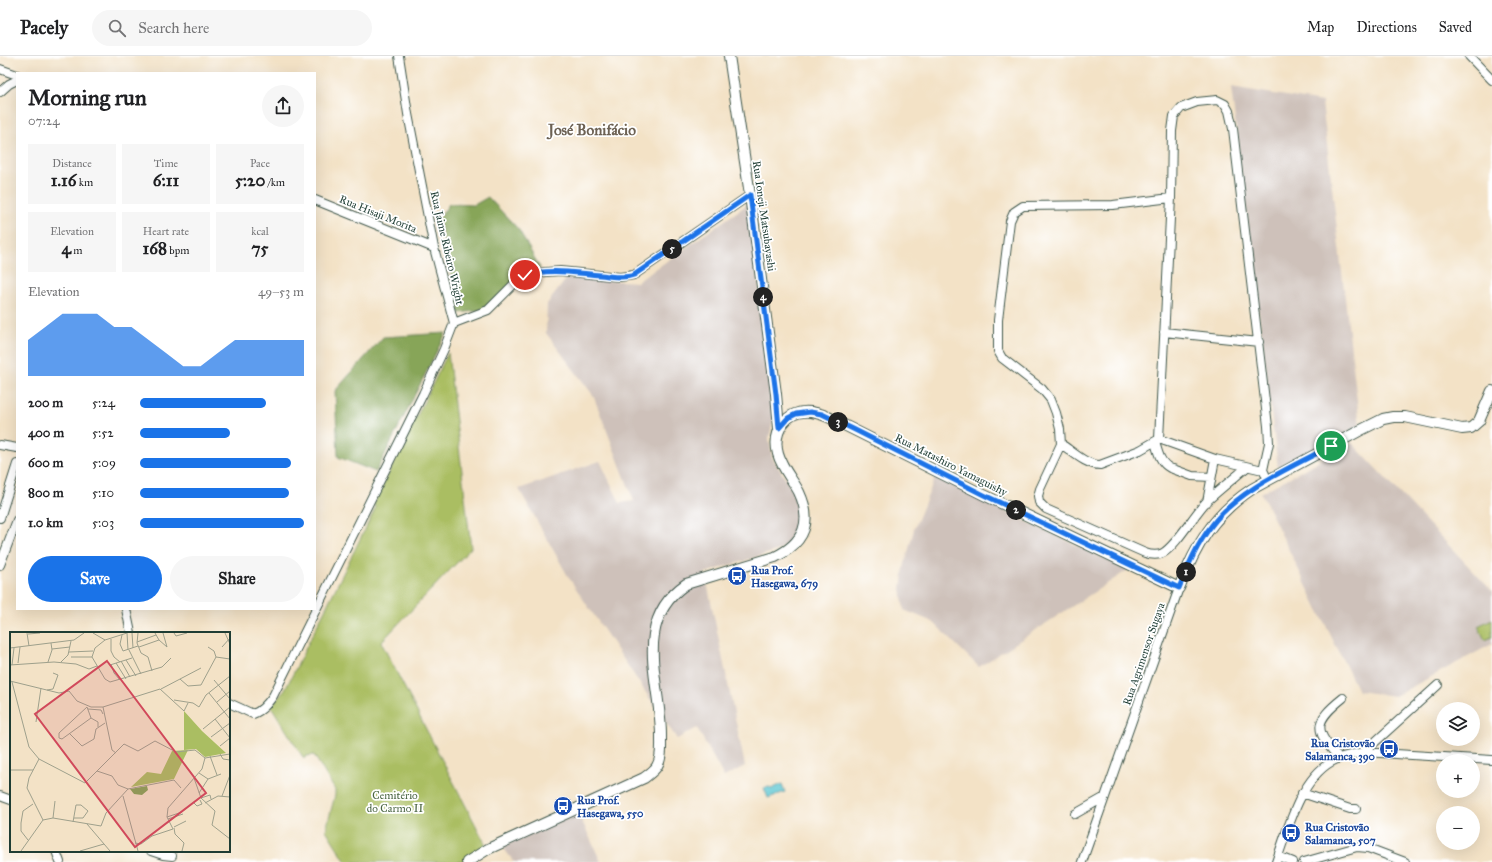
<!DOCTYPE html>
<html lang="en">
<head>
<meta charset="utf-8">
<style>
  :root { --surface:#fff; --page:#f6f6f6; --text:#202124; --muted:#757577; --line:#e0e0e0; --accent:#1a73e8 }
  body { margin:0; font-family:"IM FELL Great Primer",serif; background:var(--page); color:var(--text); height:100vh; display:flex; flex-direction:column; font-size:15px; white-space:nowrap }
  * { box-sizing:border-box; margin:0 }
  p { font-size:13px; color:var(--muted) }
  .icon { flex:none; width:22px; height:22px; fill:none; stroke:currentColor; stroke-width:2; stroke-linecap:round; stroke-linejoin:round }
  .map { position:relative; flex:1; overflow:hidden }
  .sheet { position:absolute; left:16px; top:16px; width:300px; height:538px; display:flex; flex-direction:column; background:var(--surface); border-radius:0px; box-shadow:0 4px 16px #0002 }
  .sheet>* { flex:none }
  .tools { position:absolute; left:1436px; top:646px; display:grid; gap:8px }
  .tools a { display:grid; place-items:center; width:44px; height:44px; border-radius:50%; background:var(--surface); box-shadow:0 4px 16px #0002; font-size:20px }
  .pin { position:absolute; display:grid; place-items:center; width:34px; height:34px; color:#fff; margin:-17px; border:2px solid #fff; border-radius:50%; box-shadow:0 1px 4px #0007 }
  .km { position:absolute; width:20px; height:20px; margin:-10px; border-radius:50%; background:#222; color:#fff; font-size:11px; line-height:20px; text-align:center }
  .round { display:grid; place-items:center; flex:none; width:42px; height:42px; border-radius:21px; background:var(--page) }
  .overview { display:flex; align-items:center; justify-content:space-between; height:68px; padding:0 12px }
  h1 { font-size:22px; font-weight:700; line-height:30px }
  .figures { display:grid; grid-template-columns:repeat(3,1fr); gap:6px; height:68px; padding:4px 12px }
  .figures div { display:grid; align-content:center; border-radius:0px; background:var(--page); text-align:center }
  .figures b { font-size:17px; font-weight:700 }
  .figures small { font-size:11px; font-weight:400 }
  .figures p { font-size:11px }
  .chart { height:112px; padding:8px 12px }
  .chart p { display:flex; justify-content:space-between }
  .chart svg { width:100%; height:72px; margin-top:4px; fill:var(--accent); opacity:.7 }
  .button { display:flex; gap:8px; margin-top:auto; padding:8px 12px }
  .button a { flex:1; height:46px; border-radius:24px; background:var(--accent); color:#fff; font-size:16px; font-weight:700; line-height:46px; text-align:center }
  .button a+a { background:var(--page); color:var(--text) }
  ul { padding:0 12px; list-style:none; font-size:13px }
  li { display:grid; grid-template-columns:64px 48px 1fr; align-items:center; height:30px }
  li i { height:10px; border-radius:5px; background:var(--accent) }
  header { display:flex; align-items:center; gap:24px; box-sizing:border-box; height:56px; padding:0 20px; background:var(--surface); border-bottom:1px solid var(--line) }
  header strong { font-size:19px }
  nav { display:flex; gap:22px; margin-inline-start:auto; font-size:14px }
  .search { width:280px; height:36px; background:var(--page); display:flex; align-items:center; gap:10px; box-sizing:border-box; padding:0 14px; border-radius:22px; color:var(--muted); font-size:15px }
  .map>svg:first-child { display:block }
</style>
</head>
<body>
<header>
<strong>Pacely</strong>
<div class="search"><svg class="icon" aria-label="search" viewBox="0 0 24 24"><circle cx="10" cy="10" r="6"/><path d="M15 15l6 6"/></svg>Search here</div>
<nav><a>Map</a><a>Directions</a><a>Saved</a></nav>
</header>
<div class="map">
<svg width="1492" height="806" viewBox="0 0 1492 806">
  <rect width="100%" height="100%" fill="#fff"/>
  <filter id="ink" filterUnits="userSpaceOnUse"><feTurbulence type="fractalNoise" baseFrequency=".025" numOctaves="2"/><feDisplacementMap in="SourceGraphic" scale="8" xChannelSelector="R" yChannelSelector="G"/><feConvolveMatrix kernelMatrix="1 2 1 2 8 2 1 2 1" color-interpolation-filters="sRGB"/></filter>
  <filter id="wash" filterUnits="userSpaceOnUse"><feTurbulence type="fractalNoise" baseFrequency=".012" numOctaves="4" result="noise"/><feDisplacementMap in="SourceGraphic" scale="16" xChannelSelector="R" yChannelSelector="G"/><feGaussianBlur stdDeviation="0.9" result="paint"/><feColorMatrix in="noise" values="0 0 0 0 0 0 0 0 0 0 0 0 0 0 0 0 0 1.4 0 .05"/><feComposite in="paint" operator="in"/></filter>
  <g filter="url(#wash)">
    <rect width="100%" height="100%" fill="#f3e2c6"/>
    <!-- industrial -->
    <path fill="#cec1ba" d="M1231,31L1322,46L1360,370L1278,412Z
      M748,148L775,354L769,383L772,401L794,437L799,449V460L798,473L792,484L779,494L705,517L745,710L724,721L697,672L677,683L569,522L519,433L600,405L620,447L634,445L593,339L546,277L547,248L567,222L637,226Z
      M1352,387L1492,535V588L1395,640L1358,635L1261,437Z
      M935,422L1128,514L979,611L933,566L904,554L901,533L904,512L914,473Z
      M576,752L601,806H514L502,790Z"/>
    <!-- green -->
    <path fill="#aabe62" stroke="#647e4b" d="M448,297L471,492L381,586L487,791L463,806H346L326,774L335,739V734L314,699L306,700L304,703L271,650L285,634L376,451L373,449L375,445Z
      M1492,563V581L1485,584L1478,570Z"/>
    <!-- forest -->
    <path fill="#87a558" stroke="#537146" d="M488,141L519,174L540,212L484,254L459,257L439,163L449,148L474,149Z
      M446,277L376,416L338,401L335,335L383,281Z"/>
    <!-- water -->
    <path fill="#58c4d0" stroke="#3c8082" d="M782,728L785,736L768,742L764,732L770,731L771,733Z"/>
  </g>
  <g filter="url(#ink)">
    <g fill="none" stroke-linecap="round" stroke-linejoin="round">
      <!-- minor casing -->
      <g stroke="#3f564a" stroke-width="10">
        <path id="minor" d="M399,0L408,58L434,192L454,267
          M1469,0L1492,24
          M0,13L17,19
          M0,36L9,28L17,24
          M1171,142L1113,149L1023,150L1014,156L1010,165L998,264V295L1002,302L1042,333L1051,344L1056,357L1060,373L1061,388L1040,433L1038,440L1039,446L1046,453L1145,497C1151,499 1157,500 1163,497C1177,489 1194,458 1207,445C1220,433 1234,422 1247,411
          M315,144L434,192
          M454,267L488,254L518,224L525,219L534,217L560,215L620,221L634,219L750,139
          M1164,276L1259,286
          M1155,386C1158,396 1160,407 1170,412
          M1061,388C1073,396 1086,409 1100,409L1140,394L1159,383
          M0,389L17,392
          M1173,413L1192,420L1211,421
          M1263,414L1269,387L1268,370L1233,73L1229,55L1225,48L1217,44L1197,46L1181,52L1174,60L1172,75L1171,142L1159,383L1215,403L1263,414L1265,418
          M1207,446L1215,403
          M0,462L17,408
          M0,509L17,464
          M126,553L131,577
          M229,647L253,658C262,655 268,647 273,640L423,338L444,293L454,267
          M1364,696L1438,629
          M1339,702C1314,674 1313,666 1343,642
          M1302,737L1350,753H1356
          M0,740L11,744
          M1075,758L1105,741
          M56,795L60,806
          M151,795L163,799L172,800
          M1278,800L1293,806
          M1082,806L1179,532
          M1276,806C1288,773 1300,724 1331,706C1341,700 1353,698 1364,696L1492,704
          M1304,806L1357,791L1368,792L1405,806"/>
      </g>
      <!-- major casing -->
      <g stroke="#3f564a" stroke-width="12">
        <path id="major" d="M729,0L750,139L776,338L779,372
          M467,806L488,793L644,722C649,718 654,715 657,710C662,702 661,691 661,682C662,629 630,567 686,528L775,501C804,487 813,466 799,436C792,423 782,412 778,398C772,376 786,353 811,356C819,357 827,360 834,364L984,439L1179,532C1196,489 1213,459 1252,433L1359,375L1383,363L1393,361H1405L1462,373L1471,372L1479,365L1492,335"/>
      </g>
      <!-- minor -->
      <use href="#minor" stroke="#fff" stroke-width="8"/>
      <!-- major -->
      <use href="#major" stroke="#fff" stroke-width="10"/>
    </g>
  </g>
  <g fill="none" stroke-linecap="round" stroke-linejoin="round" filter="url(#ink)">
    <!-- route casing -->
    <g stroke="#fff" stroke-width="8">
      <path id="route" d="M525,219C550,212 575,217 600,219C612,220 623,223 634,219L750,139L776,338L779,372L788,362L796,358L810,356L822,358L855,374L984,439L1179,532C1188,510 1197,488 1212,469C1239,433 1292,411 1331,390"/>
    </g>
    <!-- route -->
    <use href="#route" stroke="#1a73e8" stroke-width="5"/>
  </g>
  <!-- icons -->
  <defs>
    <g id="bus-disc" transform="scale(1)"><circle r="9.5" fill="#1a4fb4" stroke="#fff"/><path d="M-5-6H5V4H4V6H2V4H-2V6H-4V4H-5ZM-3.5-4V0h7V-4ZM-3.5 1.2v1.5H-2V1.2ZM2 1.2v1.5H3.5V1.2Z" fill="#fff"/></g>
  </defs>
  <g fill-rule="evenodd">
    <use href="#bus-disc" x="737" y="520"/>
    <use href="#bus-disc" x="1389" y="693"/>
    <use href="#bus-disc" x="563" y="750"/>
    <use href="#bus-disc" x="1291" y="777"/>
  </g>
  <g text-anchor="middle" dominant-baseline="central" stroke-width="3.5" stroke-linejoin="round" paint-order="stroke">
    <!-- street labels -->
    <g font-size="11" fill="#1f3d34" stroke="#fff">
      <text transform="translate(378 158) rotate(22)">Rua Hisaji Morita</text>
      <text transform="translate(764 160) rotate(82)">Rua Ioneji Matsubayashi</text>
      <text transform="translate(447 192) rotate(77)">Rua Jaime Ribeiro Wright</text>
      <text transform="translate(951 409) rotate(27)">Rua Matashiro Yamaguishy</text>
      <text transform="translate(1144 598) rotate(-71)">Rua Agrimensor Sugaya</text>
    </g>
    <!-- transit labels -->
    <g font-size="11" font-weight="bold" fill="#164399" stroke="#fff" text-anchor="start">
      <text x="751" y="514">Rua Prof.<tspan x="751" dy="13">Hasegawa, 679</tspan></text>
      <text x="1375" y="687" text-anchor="end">Rua Cristovão<tspan x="1375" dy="13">Salamanca, 390</tspan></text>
      <text x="577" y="744">Rua Prof.<tspan x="577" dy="13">Hasegawa, 550</tspan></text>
      <text x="1305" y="771">Rua Cristovão<tspan x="1305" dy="13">Salamanca, 507</tspan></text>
    </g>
    <!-- park labels -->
    <g font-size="11" fill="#496442" stroke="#fff">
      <text x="395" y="739">Cemitério<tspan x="395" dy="13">do Carmo II</tspan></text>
    </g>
    <!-- district labels -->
    <g font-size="15" font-weight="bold" fill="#6d6254" stroke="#fff">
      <text x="592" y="74">José Bonifácio</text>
    </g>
  </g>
  <!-- overview -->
  <g transform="translate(10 576)">
    <rect width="220" height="220" fill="#f3e2c6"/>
    <path d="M174,79L192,99L216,121L195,125L186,117L174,118ZM178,118L164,147L121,155L137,140L151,142L162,119Z" fill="#aabe62"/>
    <path d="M137,154L138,158L132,163L124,162L120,157Z" fill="#87a558"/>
    <path fill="none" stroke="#9ea08c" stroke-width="1" d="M17,1L19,14M83,1L95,8L117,1M117,1L118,18M122,1L123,16M128,1L127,11L131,21L138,25L142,39M145,1L149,8L157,15M153,1L157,15M164,1L166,4L177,1M215,1L220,12M18,2L30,1M112,3L110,12L113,19L128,14M101,7V19L104,25L110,30M95,8L85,16L82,25L95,47L100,50L152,35L161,26M127,10L146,3M129,15L149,8M212,15L220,6M0,16L64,8L74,1M42,17L60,15M119,18L131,42M59,20L83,19M61,25H82M206,25L220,27M116,28L126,44M111,29L120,45M38,30L42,18L41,11M51,30L58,23L61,9M8,31L10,15M106,31L116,47M101,32L104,41L110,48M0,33L44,30L66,32L79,37L87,34M2,33L4,16M100,33L122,26M170,47L178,54L191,53L206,25L204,19L198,15M204,48L220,67M0,49L49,61L59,59L67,69L81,75H93L102,118L106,121M2,50L19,115L29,127M151,57L191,36M37,58L43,57L48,43L43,41M199,61L220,87M164,68L183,71L189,75L196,63L220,44M207,70L220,59M77,75L49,101V106L52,107L81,86L77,75M93,75L150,57L174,79L178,71M78,77L91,78L93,82M81,86L88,90V95M205,87L220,106M26,90L31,56M193,97L220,75M59,101L72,114L84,107L86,97L95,91M201,105L220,91M210,114L220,106M210,122L213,127L220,128M200,124L207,143M0,138H23M87,139L102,144L108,153L118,157M189,141L198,147L211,142M184,146L191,166L205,179L202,193L220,207M118,157L164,148L171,156M189,161L198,147M113,164L128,219M212,164L220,143M191,166L200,163L201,167M184,171L187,174L192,172L190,168M195,171L208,164L220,165M157,185L172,180M43,186L45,169M158,187L173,182M33,188L43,186L91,194L96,181L118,157M63,190L66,173H71L78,179L73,186H64M77,192L100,219M164,195L176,189M164,196L165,202L174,211L172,219M18,208L11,199V191L13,179L23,172M125,211L131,212L142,204L163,197L157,185L158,176L192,137L195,126L220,122M11,219L33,188L17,156L19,146L29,127L75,151L114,112L128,119L145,109L166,120L185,118L195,126M70,219L94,212"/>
    <path fill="#d1495b" fill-opacity="0.15" stroke="#d1495b" stroke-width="2" d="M97,29L196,161L125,215L25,82Z"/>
    <rect width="220" height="220" fill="none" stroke="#1f3d34" stroke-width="2"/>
  </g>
</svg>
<div class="tools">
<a><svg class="icon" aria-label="layers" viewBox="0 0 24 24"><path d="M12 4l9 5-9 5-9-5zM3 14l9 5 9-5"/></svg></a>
<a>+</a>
<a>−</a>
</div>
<div class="pin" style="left:1331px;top:390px;background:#1e9e55"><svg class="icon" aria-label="arrive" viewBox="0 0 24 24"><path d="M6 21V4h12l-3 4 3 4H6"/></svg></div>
<div class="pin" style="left:525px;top:219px;background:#d93025"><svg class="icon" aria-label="check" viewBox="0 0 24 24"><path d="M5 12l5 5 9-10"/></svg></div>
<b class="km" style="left:1186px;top:516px">1</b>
<b class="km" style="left:1016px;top:454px">2</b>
<b class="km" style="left:838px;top:366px">3</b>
<b class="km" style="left:763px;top:241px">4</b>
<b class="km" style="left:672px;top:193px">5</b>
<section class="sheet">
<div class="overview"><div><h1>Morning run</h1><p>07:24</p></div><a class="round"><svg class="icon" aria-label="share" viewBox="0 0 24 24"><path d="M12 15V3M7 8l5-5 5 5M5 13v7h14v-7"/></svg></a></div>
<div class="figures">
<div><p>Distance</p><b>1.16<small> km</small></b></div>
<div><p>Time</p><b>6:11</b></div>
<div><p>Pace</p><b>5:20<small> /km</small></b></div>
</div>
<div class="figures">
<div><p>Elevation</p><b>4<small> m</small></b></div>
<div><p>Heart rate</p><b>168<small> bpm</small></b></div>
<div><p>kcal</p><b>75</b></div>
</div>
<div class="chart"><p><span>Elevation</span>49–53 m</p>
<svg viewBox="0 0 160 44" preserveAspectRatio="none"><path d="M0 44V22L10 14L20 6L30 6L40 6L50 14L60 14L70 22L80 30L90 38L100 38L110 30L120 22L130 22L140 22L150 22L160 22V44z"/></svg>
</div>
<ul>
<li><b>200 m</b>5:24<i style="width:77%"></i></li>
<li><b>400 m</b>5:52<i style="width:55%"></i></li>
<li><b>600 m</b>5:09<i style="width:92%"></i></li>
<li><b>800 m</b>5:10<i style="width:91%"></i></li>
<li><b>1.0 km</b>5:03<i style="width:100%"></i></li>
</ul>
<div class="button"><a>Save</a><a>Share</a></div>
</section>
</div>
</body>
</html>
